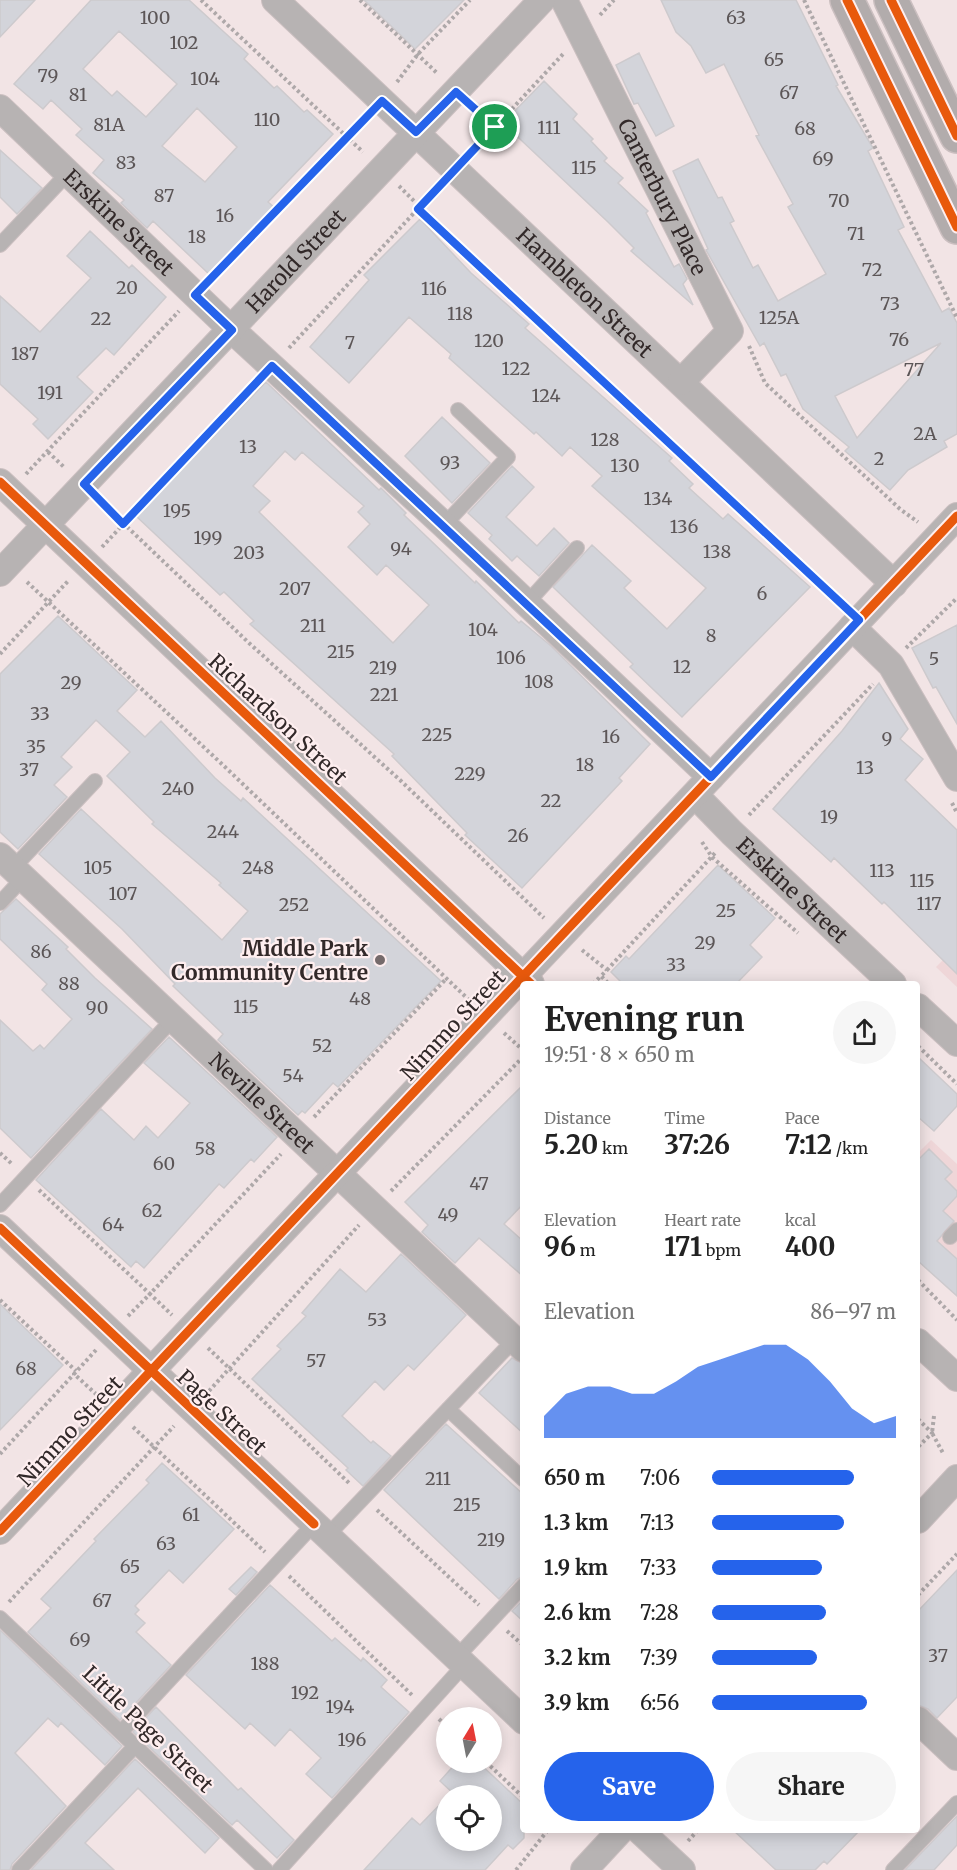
<!DOCTYPE html>
<html lang="en">
<head>
<meta charset="utf-8">
<style>
  :root { --surface:#fff; --page:#f6f6f6; --text:#222; --muted:#767676; --accent:#2563eb }
  body { margin:0; font-family:Merriweather,serif; background:var(--page); color:var(--text); height:100vh; display:flex; flex-direction:column; font-size:22px; white-space:nowrap }
  * { box-sizing:border-box; margin:0 }
  p { font-size:20px; color:var(--muted) }
  .icon { flex:none; width:33px; height:33px; fill:none; stroke:currentColor; stroke-width:2; stroke-linecap:round; stroke-linejoin:round }
  .map { position:relative; flex:1; overflow:hidden }
  .panel { position:absolute; left:520px; top:981px; width:400px; height:852px; display:flex; flex-direction:column; background:var(--surface); border-radius:6px; box-shadow:0 3px 15px #0003 }
  .panel>* { flex:none }
  .needle { width:39px; rotate:10deg }
  .tools { position:absolute; left:436px; top:1707px; display:grid; gap:12px }
  .tools a { display:grid; place-items:center; width:66px; height:66px; border-radius:50%; background:var(--surface); box-shadow:0 3px 15px #0003; font-size:30px }
  .pin { position:absolute; display:grid; place-items:center; width:51px; height:51px; color:#fff; margin:-26px; border:3px solid #fff; border-radius:50%; box-shadow:0 2px 6px #0007 }
  .round { display:grid; place-items:center; flex:none; width:63px; height:63px; border-radius:32px; background:var(--page) }
  .summary { display:flex; align-items:center; justify-content:space-between; height:102px; padding:0 24px }
  h1 { font-size:33px; font-weight:700; line-height:45px }
  .metrics { display:grid; grid-template-columns:repeat(3,1fr); gap:9px; height:102px; padding:6px 24px }
  .metrics div { display:grid; align-content:center }
  .metrics b { font-size:26px; font-weight:700 }
  .metrics small { font-size:16px; font-weight:400 }
  .metrics p { font-size:16px }
  .chart { height:168px; padding:12px 24px }
  .chart p { display:flex; justify-content:space-between }
  .chart svg { width:100%; height:108px; margin-top:6px; fill:var(--accent); opacity:.7 }
  .primary-button { display:flex; gap:12px; margin-top:auto; padding:12px 24px }
  .primary-button a { flex:1; height:69px; border-radius:36px; background:var(--accent); color:#fff; font-size:24px; font-weight:700; line-height:69px; text-align:center }
  .primary-button a+a { background:var(--page); color:var(--text) }
  ul { padding:0 24px; list-style:none; font-size:20px }
  li { display:grid; grid-template-columns:96px 72px 1fr; align-items:center; height:45px }
  li i { height:15px; border-radius:8px; background:var(--accent) }
  .map>svg:first-child { display:block }
</style>
</head>
<body>
<div class="map">
<svg width="957" height="1870" viewBox="0 0 957 1870">
  <rect width="100%" height="100%" fill="#f2e4e5"/>
  <!-- built -->
  <path fill="#efd6d8" d="M957,946V987L936,967Z
    M931,1140L957,1164V1296L918,1261V1153Z"/>
  <!-- building -->
  <path fill="#d3d4da" stroke="#cdcacd" stroke-width="1.5" fill-rule="evenodd" d="M0,0H35L0,37Z
    M91,0H189L248,54L244,59L274,88L277,86L304,112L307,110L333,134L268,202L275,208L256,230L210,275L153,221L147,228L121,203L124,200L93,173L104,160L76,135L82,129L51,100L43,109L14,84ZM119,31L177,84L146,117L117,91L112,96L83,69ZM197,108L237,147L205,182L162,146Z
    M364,0H464L415,49Z
    M661,0H796L838,85L836,86L873,148L868,151L904,227L898,230L942,312L949,308L957,323V434L944,441L947,447L908,470L890,490L845,451L849,447L803,409L786,374L781,376L764,343L760,346L706,250L708,249L673,171L698,159L718,198L722,197L734,221L730,223L753,268L758,265L778,301L826,274L788,207L793,204L756,136L759,135L724,64L706,73L691,46L676,32ZM941,343L857,438L835,396Z
    M639,53L674,126L656,136L638,103L634,104L616,65Z
    M544,81L577,114L573,119L593,139L591,141L607,158L604,161L623,178L618,183L648,211L646,213L674,267L679,264L687,279L683,284L693,305L631,251L634,248L608,222L503,123Z
    M0,150L42,188L17,214L0,197Z
    M420,219L471,273L529,324L525,328L672,458L669,461L693,484L689,488L723,519L728,514L810,587L682,717L630,667L633,664L553,587L592,545L631,581L624,588L667,629L706,588L592,486L602,476L570,447L562,456L536,432L534,434L449,358L451,354L409,317L349,383L310,347L369,280L364,275Z
    M90,231L129,268L132,265L166,297L114,355L106,348L77,377L93,392L48,439L33,424L38,419L0,384V296L40,332L91,278L67,256Z
    M266,382L379,490L381,488L406,513L404,515L475,583L476,581L519,623L521,621L551,646L650,744L619,778L622,781L522,888L465,835L467,833L392,756L394,754L250,624L254,621L224,592L220,595L136,516ZM285,451L295,460L302,452L364,506L358,512L370,524L348,547L377,575L386,565L429,605L393,643L259,512L270,501L253,486Z
    M442,417L490,463L452,503L405,456Z
    M512,466L534,487L506,517L537,546L554,528L569,543L539,576L517,556L512,561L489,539L492,535L468,513Z
    M58,616L137,690L117,711L145,737L161,721L215,778L241,801L243,798L441,981L338,1087L333,1083L305,1113L302,1111L298,1115L218,1040L223,1034L173,986L175,984L122,929L39,854L81,809L222,940L248,911L219,885L221,883L152,824L154,822L107,776L130,752L96,720L61,757L72,767L54,785L67,797L18,849L0,832V674Z
    M957,625V724L936,687L933,688L912,648Z
    M879,683L908,729L900,739L923,759L905,780L957,830V974L884,902L882,904L834,858L831,862L773,809L842,731Z
    M718,865L775,918L750,945L762,957L736,984H623L611,972L626,956L629,959Z
    M16,899L68,947L66,949L95,978L152,1029L31,1158L0,1128V1020L33,1051L40,1045L44,1049L72,1019L42,990L47,984L0,939V914Z
    M169,1037L277,1137L254,1162L251,1159L224,1188L219,1184L144,1268L136,1261L131,1267L36,1180L101,1109L134,1140L146,1126L158,1138L190,1103L144,1063Z
    M918,1057L957,1094V1106L934,1131L918,1117Z
    M524,1084V1203L504,1224L524,1242V1277L479,1238L455,1263L422,1232L428,1225L405,1202Z
    M929,1149L952,1172L945,1179L957,1191V1196L943,1211L954,1221L937,1241L957,1259V1296L918,1261V1160Z
    M401,1254L466,1315L414,1370L408,1365L384,1390L375,1381L342,1416L371,1443L373,1441L391,1456L363,1486L346,1470L348,1468L252,1379L281,1349L277,1346L306,1316L302,1313L340,1269L366,1292Z
    M0,1304L63,1365L0,1430Z
    M512,1358L524,1364V1434L479,1393Z
    M446,1424L524,1495V1576L517,1579L499,1599L384,1490Z
    M162,1463L234,1529L183,1583L169,1570L135,1606L139,1610L135,1614L145,1623L136,1632L171,1665L120,1720L28,1632L51,1608L41,1599L96,1541L94,1539L149,1483L146,1480Z
    M251,1567L257,1572L236,1595L229,1589Z
    M957,1570V1697L937,1718L928,1709L918,1705V1611Z
    M270,1585L332,1641L335,1638L361,1661L363,1658L387,1680L381,1687L409,1712L332,1798L306,1774L321,1758L290,1729L275,1746L250,1723L245,1729L186,1675Z
    M524,1599V1622L512,1611Z
    M0,1630L122,1746L105,1765L61,1723L58,1727L48,1718L15,1753L66,1806L12,1864L10,1870H0Z
    M156,1707L238,1790L241,1788L294,1840L277,1858L237,1820L232,1825L133,1732Z
    M135,1759L219,1838L205,1853L138,1788L85,1843L114,1870H31Z
    M457,1762H478L524,1805V1838L513,1849L508,1845L485,1870H364L412,1818L420,1825L447,1797V1840H492V1796H456L440,1781Z
    M957,1816V1845L934,1870H905Z
    M733,1830H860L827,1864L824,1861L815,1870H776Z"/>
  <g fill="none" stroke-linecap="round" stroke-linejoin="round">
    <!-- service casing -->
    <g stroke="#cbbfc0" stroke-width="16">
      <path id="service" d="M0,245L68,173
        M444,525L508,457L458,410
        M527,603L577,548
        M13,868L95,781
        M0,903L23,878
        M0,1205L173,1019
        M950,1237L957,1230
        M448,1409L524,1480
        M327,1536L514,1340
        M0,1618L266,1870
        M456,1658L524,1585
        M121,1732L314,1524
        M19,1870L135,1746
        M279,1870L464,1665
        M893,1870L957,1803"/>
    </g>
    <!-- minor casing -->
    <g stroke="#cbbfc0" stroke-width="28">
      <g id="minor">
        <path id="s1" d="M275,0L894,584"/>
        <path id="s2" d="M564,0L730,331L681,382"/>
        <path id="s3" d="M0,108L232,330L444,525L711,777"/>
        <path d="M0,482L531,984"/>
        <path id="s4" d="M0,573L542,0"/>
        <path d="M852,627L891,665L957,778"/>
        <path id="s5" d="M695,795L732,833L893,984"/>
        <path id="s6" d="M0,856L524,1349"/>
        <path d="M918,1007L957,1043"/>
        <path d="M0,1228L524,1721"/>
        <path d="M918,1342L957,1378"/>
        <path d="M918,1520L957,1478"/>
        <path d="M0,1531L957,516"/>
        <path d="M918,1720L957,1757"/>
        <path d="M639,1830L682,1870"/>
        <path d="M584,1870L621,1830"/>
      </g>
    </g>
    <!-- primary casing -->
    <g stroke="#cbbfc0" stroke-width="36">
      <path id="primary" d="M847,0L957,227
        M891,0L957,136"/>
    </g>
    <!-- path -->
    <path stroke="#aea8a9" stroke-width="4" stroke-dasharray="3 3" stroke-linecap="butt" d="M201,0L363,152
      M360,0L438,74
      M804,0L957,318
      M600,15L614,0
      M397,82L418,54L470,0
      M474,108L495,127
      M471,153L564,53
      M399,186L420,207
      M418,209L840,604
      M211,278L364,119
      M749,346L765,383L900,509L918,522
      M289,348L439,186
      M48,452L65,468
      M26,474L179,311
      M101,502L249,643L401,781L544,918
      M102,547L255,384
      M27,582L224,766L468,999
      M906,648L957,598
      M0,654L69,580
      M952,803L957,813
      M749,815L873,684
      M702,842L712,857L798,933
      M582,950L607,970L601,976
      M607,970L716,852
      M593,984L601,976L609,984
      M504,1033L524,1051
      M918,1046L957,1084
      M314,1117L446,979
      M0,1153L12,1164
      M39,1190L150,1294L281,1154
      M391,1191L524,1056
      M918,1280L957,1320
      M0,1300L76,1371
      M128,1316L150,1294L172,1315
      M208,1348L350,1484
      M96,1350L74,1374L96,1394
      M209,1391L359,1225
      M934,1416L932,1433L943,1453
      M918,1419L932,1433L918,1447
      M133,1427L265,1552
      M0,1454L74,1374
      M377,1510L479,1605
      M289,1576L413,1696
      M918,1595L957,1554
      M9,1602L174,1426
      M507,1631L524,1646
      M439,1719L447,1727
      M486,1762L524,1798
      M688,1841L698,1830
      M516,1870L548,1830"/>
    <!-- service -->
    <use href="#service" stroke="#b7b3b3" stroke-width="14"/>
    <!-- minor -->
    <use href="#minor" stroke="#b7b3b3" stroke-width="26"/>
    <!-- primary -->
    <use href="#primary" stroke="#b2acac" stroke-width="33"/>
    <!-- cycleway casing -->
    <g stroke="#feeeef" stroke-width="13">
      <path id="cycleway" d="M847,0L957,227
        M891,0L957,136
        M0,482L531,984
        M0,1228L314,1524
        M0,1531L957,516"/>
    </g>
    <!-- cycleway -->
    <use href="#cycleway" stroke="#e8590c" stroke-width="9"/>
  </g>
  <g fill="none" stroke-linecap="round" stroke-linejoin="round">
    <!-- route casing -->
    <g stroke="#fff" stroke-width="12">
      <path id="route" d="M456,92L495,127L418,209L859,620L711,777L272,366L123,524L84,484L232,330L195,295L382,101L416,132Z"/>
    </g>
    <!-- route -->
    <use href="#route" stroke="#2563eb" stroke-width="8"/>
  </g>
  <!-- markers -->
  <circle fill="#756a6b" stroke="#feeeef" stroke-width="2" cx="380" cy="960" r="6"/>
  <g text-anchor="middle" dominant-baseline="central" stroke-width="4.5" stroke-linejoin="round" paint-order="stroke">
    <!-- number labels -->
    <g font-size="18" fill="#5c5657">
      <text x="155" y="17">100</text>
      <text x="736" y="17">63</text>
      <text x="184" y="42">102</text>
      <text x="774" y="59">65</text>
      <text x="48" y="75">79</text>
      <text x="205" y="78">104</text>
      <text x="789" y="92">67</text>
      <text x="78" y="94">81</text>
      <text x="267" y="119">110</text>
      <text x="109" y="124">81A</text>
      <text x="549" y="127">111</text>
      <text x="805" y="128">68</text>
      <text x="823" y="158">69</text>
      <text x="126" y="162">83</text>
      <text x="584" y="167">115</text>
      <text x="164" y="195">87</text>
      <text x="839" y="200">70</text>
      <text x="225" y="215">16</text>
      <text x="856" y="233">71</text>
      <text x="197" y="236">18</text>
      <text x="872" y="269">72</text>
      <text x="127" y="287">20</text>
      <text x="434" y="288">116</text>
      <text x="890" y="303">73</text>
      <text x="460" y="313">118</text>
      <text x="779" y="317">125A</text>
      <text x="101" y="318">22</text>
      <text x="899" y="339">76</text>
      <text x="489" y="340">120</text>
      <text x="350" y="342">7</text>
      <text x="25" y="353">187</text>
      <text x="516" y="368">122</text>
      <text x="914" y="369">77</text>
      <text x="50" y="392">191</text>
      <text x="546" y="395">124</text>
      <text x="925" y="433">2A</text>
      <text x="605" y="439">128</text>
      <text x="248" y="446">13</text>
      <text x="879" y="458">2</text>
      <text x="450" y="462">93</text>
      <text x="625" y="465">130</text>
      <text x="658" y="498">134</text>
      <text x="177" y="510">195</text>
      <text x="684" y="526">136</text>
      <text x="208" y="537">199</text>
      <text x="401" y="548">94</text>
      <text x="717" y="551">138</text>
      <text x="249" y="552">203</text>
      <text x="295" y="588">207</text>
      <text x="762" y="593">6</text>
      <text x="313" y="625">211</text>
      <text x="483" y="629">104</text>
      <text x="711" y="635">8</text>
      <text x="341" y="651">215</text>
      <text x="511" y="657">106</text>
      <text x="934" y="658">5</text>
      <text x="682" y="666">12</text>
      <text x="383" y="667">219</text>
      <text x="539" y="681">108</text>
      <text x="71" y="682">29</text>
      <text x="384" y="694">221</text>
      <text x="40" y="713">33</text>
      <text x="437" y="734">225</text>
      <text x="611" y="736">16</text>
      <text x="887" y="738">9</text>
      <text x="36" y="746">35</text>
      <text x="585" y="764">18</text>
      <text x="865" y="767">13</text>
      <text x="29" y="769">37</text>
      <text x="470" y="773">229</text>
      <text x="178" y="788">240</text>
      <text x="551" y="800">22</text>
      <text x="829" y="816">19</text>
      <text x="223" y="831">244</text>
      <text x="518" y="835">26</text>
      <text x="98" y="867">105</text>
      <text x="258" y="867">248</text>
      <text x="882" y="870">113</text>
      <text x="922" y="880">115</text>
      <text x="123" y="893">107</text>
      <text x="929" y="903">117</text>
      <text x="294" y="904">252</text>
      <text x="726" y="910">25</text>
      <text x="705" y="942">29</text>
      <text x="41" y="951">86</text>
      <text x="676" y="964">33</text>
      <text x="69" y="983">88</text>
      <text x="360" y="998">48</text>
      <text x="246" y="1006">115</text>
      <text x="97" y="1007">90</text>
      <text x="322" y="1045">52</text>
      <text x="293" y="1075">54</text>
      <text x="205" y="1148">58</text>
      <text x="164" y="1163">60</text>
      <text x="479" y="1183">47</text>
      <text x="152" y="1210">62</text>
      <text x="448" y="1214">49</text>
      <text x="113" y="1224">64</text>
      <text x="377" y="1319">53</text>
      <text x="316" y="1360">57</text>
      <text x="26" y="1368">68</text>
      <text x="438" y="1478">211</text>
      <text x="467" y="1504">215</text>
      <text x="191" y="1514">61</text>
      <text x="491" y="1539">219</text>
      <text x="166" y="1543">63</text>
      <text x="130" y="1566">65</text>
      <text x="102" y="1600">67</text>
      <text x="80" y="1639">69</text>
      <text x="938" y="1655">37</text>
      <text x="265" y="1663">188</text>
      <text x="305" y="1692">192</text>
      <text x="340" y="1706">194</text>
      <text x="352" y="1739">196</text>
    </g>
    <!-- street labels -->
    <g font-size="21" fill="#322929" stroke="#feeeef">
      <text stroke="none"><textPath href="#s2" startOffset="220">Canterbury Place</textPath></text>
      <text stroke="none"><textPath href="#s3" startOffset="165">Erskine Street</textPath></text>
      <text stroke="none"><textPath href="#s4" startOffset="430">Harold Street</textPath></text>
      <text stroke="none"><textPath href="#s1" startOffset="426">Hambleton Street</textPath></text>
      <text transform="translate(278 719) rotate(43)">Richardson Street</text>
      <text stroke="none"><textPath href="#s5" startOffset="136">Erskine Street</textPath></text>
      <text transform="translate(453 1025) rotate(-47)">Nimmo Street</text>
      <text stroke="none"><textPath href="#s6" startOffset="360">Neville Street</textPath></text>
      <text transform="translate(222 1412) rotate(43)">Page Street</text>
      <text transform="translate(70 1431) rotate(-47)">Nimmo Street</text>
      <text transform="translate(148 1729) rotate(44)">Little Page Street</text>
    </g>
    <!-- poi labels -->
    <g font-size="21" font-weight="bold" fill="#322929" stroke="#feeeef" text-anchor="end">
      <text x="368" y="948">Middle Park<tspan x="368" dy="24">Community Centre</tspan></text>
    </g>
  </g>
</svg>
<div class="tools">
<a><svg class="needle" viewBox="-14 -14 28 28"><path d="M0-13l5 13h-10z" fill="#e53935"/><path d="M0 13l5-13h-10z" fill="#767676"/></svg></a>
<a><svg class="icon" aria-label="locate" viewBox="0 0 24 24"><circle cx="12" cy="12" r="6"/><path d="M12 2v4M12 18v4M2 12h4M18 12h4"/></svg></a>
</div>
<div class="pin" style="left:495px;top:127px;background:#1e9e55"><svg class="icon" aria-label="arrive" viewBox="0 0 24 24"><path d="M6 21V4h12l-3 4 3 4H6"/></svg></div>
<section class="panel">
<div class="summary"><div><h1>Evening run</h1><p>19:51 · 8 × 650 m</p></div><a class="round"><svg class="icon" aria-label="share" viewBox="0 0 24 24"><path d="M12 15V3M7 8l5-5 5 5M5 13v7h14v-7"/></svg></a></div>
<div class="metrics">
<div><p>Distance</p><b>5.20<small> km</small></b></div>
<div><p>Time</p><b>37:26</b></div>
<div><p>Pace</p><b>7:12<small> /km</small></b></div>
</div>
<div class="metrics">
<div><p>Elevation</p><b>96<small> m</small></b></div>
<div><p>Heart rate</p><b>171<small> bpm</small></b></div>
<div><p>kcal</p><b>400</b></div>
</div>
<div class="chart"><p><span>Elevation</span>86–97 m</p>
<svg viewBox="0 0 160 44" preserveAspectRatio="none"><path d="M0 44V35L10 26L20 23L30 23L40 26L50 26L60 21L70 15L80 12L90 9L100 6L110 6L120 12L130 21L140 32L150 38L160 35V44z"/></svg>
</div>
<ul>
<li><b>650 m</b>7:06<i style="width:77%"></i></li>
<li><b>1.3 km</b>7:13<i style="width:72%"></i></li>
<li><b>1.9 km</b>7:33<i style="width:60%"></i></li>
<li><b>2.6 km</b>7:28<i style="width:62%"></i></li>
<li><b>3.2 km</b>7:39<i style="width:57%"></i></li>
<li><b>3.9 km</b>6:56<i style="width:84%"></i></li>
</ul>
<div class="primary-button"><a>Save</a><a>Share</a></div>
</section>
</div>
</body>
</html>
